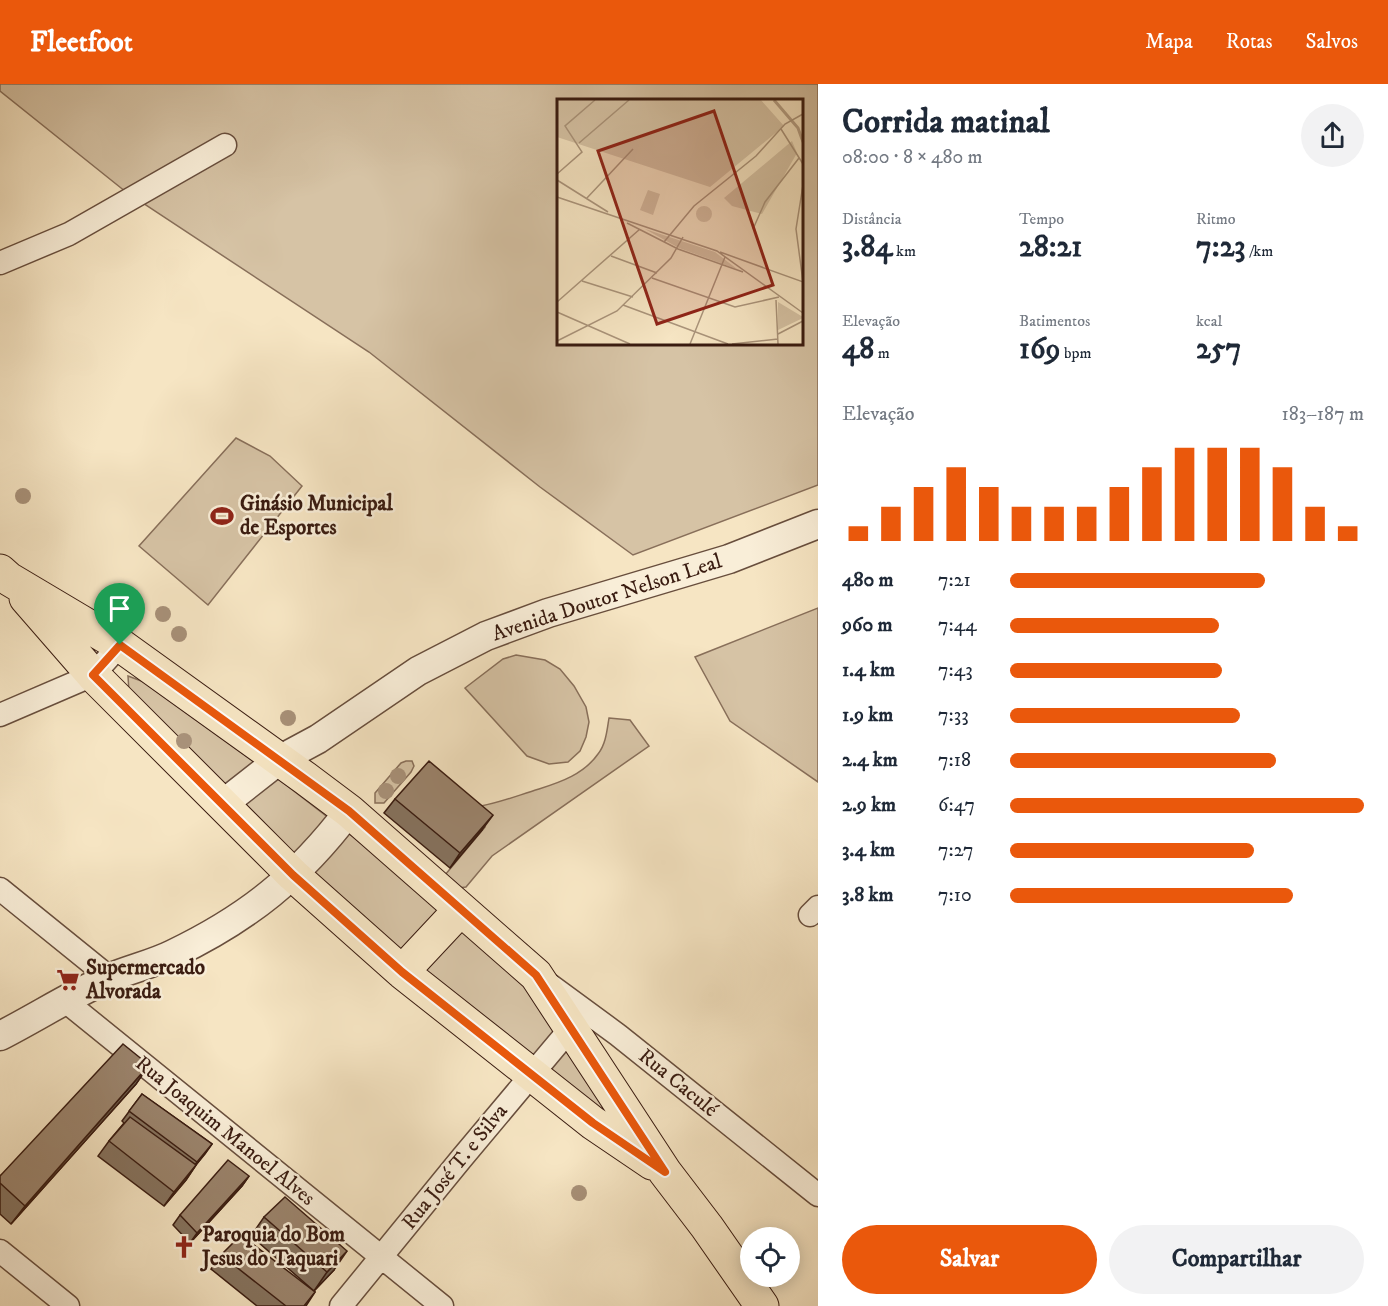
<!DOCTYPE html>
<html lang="pt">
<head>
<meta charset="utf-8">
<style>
  :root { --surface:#fff; --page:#f2f2f3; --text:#1f2937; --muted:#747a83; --accent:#ea580c }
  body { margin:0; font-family:"IM FELL DW Pica",serif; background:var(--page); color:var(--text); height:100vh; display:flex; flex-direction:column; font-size:22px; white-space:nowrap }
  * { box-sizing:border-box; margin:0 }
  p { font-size:20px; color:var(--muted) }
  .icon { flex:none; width:33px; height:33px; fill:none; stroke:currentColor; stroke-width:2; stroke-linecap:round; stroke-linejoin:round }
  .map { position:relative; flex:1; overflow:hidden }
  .side { display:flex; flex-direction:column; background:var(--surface); width:570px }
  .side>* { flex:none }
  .controls { position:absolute; left:740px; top:1143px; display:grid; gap:12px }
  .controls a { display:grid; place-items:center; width:60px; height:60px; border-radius:50%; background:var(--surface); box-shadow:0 3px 15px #0003; font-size:30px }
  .pin { position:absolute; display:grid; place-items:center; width:51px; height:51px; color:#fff; margin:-62px -26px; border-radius:50% 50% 50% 0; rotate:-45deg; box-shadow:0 0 6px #0007 }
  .pin .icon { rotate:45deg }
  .round { display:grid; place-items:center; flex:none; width:63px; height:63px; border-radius:32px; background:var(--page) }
  .head { display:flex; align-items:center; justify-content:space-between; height:102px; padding:0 24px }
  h1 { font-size:33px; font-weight:700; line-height:45px }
  .stats { display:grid; grid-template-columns:repeat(3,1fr); gap:9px; height:102px; padding:6px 24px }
  .stats div { display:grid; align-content:center }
  .stats b { font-size:30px; font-weight:700 }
  .stats small { font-size:16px; font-weight:400 }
  .stats p { font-size:16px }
  .chart { height:168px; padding:12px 24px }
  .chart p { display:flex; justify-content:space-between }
  .chart svg { width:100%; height:108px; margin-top:6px; stroke:var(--accent); stroke-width:6 }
  .button { display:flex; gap:12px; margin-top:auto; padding:12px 24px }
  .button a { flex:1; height:69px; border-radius:36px; background:var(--accent); color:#fff; font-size:24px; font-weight:700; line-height:69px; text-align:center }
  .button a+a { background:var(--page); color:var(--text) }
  ul { padding:0 24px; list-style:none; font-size:20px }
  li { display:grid; grid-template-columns:96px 72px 1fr; align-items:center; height:45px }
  li i { height:15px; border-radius:8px; background:var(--accent) }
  header { display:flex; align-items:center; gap:36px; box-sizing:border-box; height:84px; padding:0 30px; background:var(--accent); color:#fff }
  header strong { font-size:28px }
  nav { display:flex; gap:33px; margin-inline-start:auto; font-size:21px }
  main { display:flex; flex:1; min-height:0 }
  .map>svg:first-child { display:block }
</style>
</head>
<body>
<header>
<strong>Fleetfoot</strong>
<nav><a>Mapa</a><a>Rotas</a><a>Salvos</a></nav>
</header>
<main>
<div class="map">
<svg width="818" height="1222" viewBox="0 0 818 1222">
  <rect width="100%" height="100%" fill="#f6e5c3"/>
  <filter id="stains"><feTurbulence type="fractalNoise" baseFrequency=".00333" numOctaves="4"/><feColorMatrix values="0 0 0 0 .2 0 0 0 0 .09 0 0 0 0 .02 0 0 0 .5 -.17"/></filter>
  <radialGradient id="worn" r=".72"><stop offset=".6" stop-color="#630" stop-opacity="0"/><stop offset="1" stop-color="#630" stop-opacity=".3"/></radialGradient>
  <!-- green -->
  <path fill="#d6c3a5" stroke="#886f5a" stroke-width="1.5" fill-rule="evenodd" d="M0,0H818V401L633,471L540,403L369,268L126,108L0,7ZM558,16H802V260H558Z
    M236,354L270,372L302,402L208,521L139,462Z
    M818,524V698L730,637L695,573Z
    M516,571L545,576L560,585L574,602L586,623L589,638L586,653L580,667L568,678L549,680L527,672L465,604L503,575Z
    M128,592L144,598L277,694L352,752L521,889L620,1046L344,826L129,608Z
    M609,634L630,636L649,662L492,772L466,803L458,804L445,791L485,743L481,722C502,718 519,711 539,705C561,698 584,690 598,670C606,660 607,646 609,634Z
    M406,677H412L414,682L411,688L384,719H375V709L401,679Z"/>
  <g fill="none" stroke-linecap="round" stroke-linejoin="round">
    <!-- minor casing -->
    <g stroke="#684e3d" stroke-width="25">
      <path id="minor" d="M0,179L69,150L225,61
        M0,631L93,591L120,561
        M0,805L110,894
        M810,831L818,823
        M550,901L618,951L818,1111
        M64,916L442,1222
        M0,1167L68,1222
        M341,1222L461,1075L570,945"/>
    </g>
    <!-- tertiary casing -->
    <g stroke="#684e3d" stroke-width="31">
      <path id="tertiary" d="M223,720L279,676L318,655L418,587L486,552L548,529L729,475L818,440
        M0,952C37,933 71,911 109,894C130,885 153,880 173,870C248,834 299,793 349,727"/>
    </g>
    <!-- primary casing -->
    <g stroke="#391b10" stroke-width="35">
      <path id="primary" d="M0,487L9,495L120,561L305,694L349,727L536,891L665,1088L707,1143L762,1222
        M26,514L93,591L293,791L402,888L593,1039L652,1079
        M402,888L460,826"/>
    </g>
    <!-- minor -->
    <use href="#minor" stroke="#f9eed8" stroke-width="22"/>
    <!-- tertiary -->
    <use href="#tertiary" stroke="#f9eed8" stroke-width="28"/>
    <!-- primary -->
    <use href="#primary" stroke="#f6e5c3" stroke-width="33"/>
  </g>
  <!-- trees -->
  <g fill="#a89179">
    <circle cx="23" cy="412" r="8"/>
    <circle cx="163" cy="530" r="8"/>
    <circle cx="179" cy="550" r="8"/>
    <circle cx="288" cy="634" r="8"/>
    <circle cx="184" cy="657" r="8"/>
    <circle cx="398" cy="692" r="8"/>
    <circle cx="386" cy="707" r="8"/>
    <circle cx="579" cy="1109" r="8"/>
  </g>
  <!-- wall -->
  <path fill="#85725e" stroke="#391b10" stroke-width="1.5" d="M395,715L482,746L450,784L384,729Z
    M149,981L136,1000L11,1140L0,1130V1092Z
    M142,1010L212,1060L196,1081L186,1096L164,1122L98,1072L109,1057L124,1039L122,1037Z
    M249,1092L242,1102L190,1159L173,1141L180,1131Z
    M264,1133L334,1186L314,1207L251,1152Z
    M221,1171L315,1208L306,1222H257L211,1185Z"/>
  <!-- shaded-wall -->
  <path fill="#6c5c4c" stroke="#391b10" stroke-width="1.5" d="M493,731L482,746L450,784L460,769Z
    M149,981L136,1000L11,1140L25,1122Z
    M212,1060L205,1070L190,1088L197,1078Z
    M196,1081L186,1096L164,1122L174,1108Z
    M249,1092L242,1102L190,1159L197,1149Z
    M347,1167L334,1186L314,1207L327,1188Z"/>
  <!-- building -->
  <path fill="#9b846d" stroke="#391b10" stroke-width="1.5" d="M429,677L493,731L460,769L395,715Z
    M123,960L149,981L25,1122L0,1099V1092Z
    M142,1010L212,1060L197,1078L129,1027Z
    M130,1033L196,1081L174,1108L109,1057Z
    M228,1076L249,1092L197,1149L180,1131Z
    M285,1113L347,1167L327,1188L264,1133Z
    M241,1151L315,1208L304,1222H286L221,1171Z"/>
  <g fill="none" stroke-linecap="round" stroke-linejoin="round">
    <!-- route casing -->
    <g stroke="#fff" stroke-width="12">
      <path id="route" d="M120,561L349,727L536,891L665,1088L593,1039L402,888L293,791L93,591Z"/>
    </g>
    <!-- route -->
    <use href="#route" stroke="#ea580c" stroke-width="8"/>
  </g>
  <!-- icons -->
  <defs>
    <g id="stadium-bare" transform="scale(1.8)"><path d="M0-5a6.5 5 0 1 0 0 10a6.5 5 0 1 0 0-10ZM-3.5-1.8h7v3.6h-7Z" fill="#8f2418" stroke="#f9eed8" stroke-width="2.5" paint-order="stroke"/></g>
    <g id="supermarket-bare" transform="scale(1.8)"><path d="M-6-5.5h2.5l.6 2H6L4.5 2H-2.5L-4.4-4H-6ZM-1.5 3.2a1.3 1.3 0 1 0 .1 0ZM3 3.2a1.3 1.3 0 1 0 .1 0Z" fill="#8f2418" stroke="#f9eed8" stroke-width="2.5" paint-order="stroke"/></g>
    <g id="church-bare" transform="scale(1.8)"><path d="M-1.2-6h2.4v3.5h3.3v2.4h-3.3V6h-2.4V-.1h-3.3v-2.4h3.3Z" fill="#8f2418" stroke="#f9eed8" stroke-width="2.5" paint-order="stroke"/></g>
  </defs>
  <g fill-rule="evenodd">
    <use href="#stadium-bare" x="222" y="432"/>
    <use href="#supermarket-bare" x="68" y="896"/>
    <use href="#church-bare" x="184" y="1163"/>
  </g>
  <g text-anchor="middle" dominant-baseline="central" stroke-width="5" stroke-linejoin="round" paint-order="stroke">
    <!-- poi labels -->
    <g font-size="21" font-weight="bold" fill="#391b10" stroke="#f9eed8" text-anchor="start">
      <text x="240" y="420">Ginásio Municipal<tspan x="240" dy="24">de Esportes</tspan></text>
      <text x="86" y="884">Supermercado<tspan x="86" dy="24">Alvorada</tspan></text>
      <text x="202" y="1151">Paroquia do Bom<tspan x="202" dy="24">Jesus do Taquari</tspan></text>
    </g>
    <!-- street labels -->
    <g font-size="21" fill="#391b10" stroke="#f9eed8">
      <text transform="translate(607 514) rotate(-18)">Avenida Doutor Nelson Leal</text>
      <text transform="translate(678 999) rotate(39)">Rua Caculé</text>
      <text transform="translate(225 1047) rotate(39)">Rua Joaquim Manoel Alves</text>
      <text transform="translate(455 1083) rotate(-51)">Rua José T. e Silva</text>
    </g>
  </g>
  <!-- overview -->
  <g transform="translate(557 15)">
    <rect width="246" height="246" fill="#f6e5c3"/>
    <path d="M0,1H204L227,27L153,88L0,38ZM235,42L240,54L205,115L175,107L167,99ZM91,91L103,95L96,116L83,111ZM139 115a8 8 0 1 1 16 0a8 8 0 1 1-16 0ZM88,130L158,153L180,170L122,149ZM221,203L246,218V219L221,231Z" fill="#d6c3a5"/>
    <path fill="none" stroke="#b6a086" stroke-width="3" d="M217,1L241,29L246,43"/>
    <path fill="none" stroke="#aa947b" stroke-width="1.5" d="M224,30L246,65M22,44L72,1M0,75L25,53L8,27L38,1M0,81L51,113M0,98L160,152L246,214M29,100L76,50M70,124L121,150L186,173M196,130L208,103L242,59M107,143L137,107L199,57L228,25L246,15M163,153L246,183L239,130L246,86M54,157L100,174M95,179L178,208L222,198M25,182L76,198M219,201L221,245M0,203L83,130M66,206L171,245M0,213L73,245M221,235L246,222M0,242L60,212L114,159L126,138M133,245L168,158M175,245L221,240"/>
    <path fill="#8f2418" fill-opacity="0.15" stroke="#8f2418" stroke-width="3" d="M157,12L216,186L100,225L41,52Z"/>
    <rect width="246" height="246" fill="none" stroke="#391b10" stroke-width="3"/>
  </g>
  <rect width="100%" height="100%" filter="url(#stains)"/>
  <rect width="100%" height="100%" fill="url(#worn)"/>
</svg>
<div class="controls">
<a><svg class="icon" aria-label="locate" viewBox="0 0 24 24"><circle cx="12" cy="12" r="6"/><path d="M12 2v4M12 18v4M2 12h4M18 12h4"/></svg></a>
</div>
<div class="pin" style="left:120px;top:561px;background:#1e9e55"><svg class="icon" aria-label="arrive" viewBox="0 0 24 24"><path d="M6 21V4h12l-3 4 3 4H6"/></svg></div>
</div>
<section class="side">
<div class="head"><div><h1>Corrida matinal</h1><p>08:00 · 8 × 480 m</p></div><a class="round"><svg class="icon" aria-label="share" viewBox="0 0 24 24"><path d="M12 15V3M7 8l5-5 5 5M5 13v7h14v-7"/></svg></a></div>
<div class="stats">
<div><p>Distância</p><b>3.84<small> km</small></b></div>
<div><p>Tempo</p><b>28:21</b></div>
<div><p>Ritmo</p><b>7:23<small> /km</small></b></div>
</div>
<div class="stats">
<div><p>Elevação</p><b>48<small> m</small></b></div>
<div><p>Batimentos</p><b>169<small> bpm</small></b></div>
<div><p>kcal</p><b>257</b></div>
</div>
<div class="chart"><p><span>Elevação</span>183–187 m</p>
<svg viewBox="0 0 160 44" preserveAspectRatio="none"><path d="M5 44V38M15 44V30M25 44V22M35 44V14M45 44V22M55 44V30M65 44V30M75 44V30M85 44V22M95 44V14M105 44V6M115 44V6M125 44V6M135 44V14M145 44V30M155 44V38"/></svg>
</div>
<ul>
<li><b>480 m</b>7:21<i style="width:72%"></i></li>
<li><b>960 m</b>7:44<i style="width:59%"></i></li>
<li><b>1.4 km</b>7:43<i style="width:60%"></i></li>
<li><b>1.9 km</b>7:33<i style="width:65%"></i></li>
<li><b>2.4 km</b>7:18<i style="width:75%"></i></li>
<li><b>2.9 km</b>6:47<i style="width:100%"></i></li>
<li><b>3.4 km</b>7:27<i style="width:69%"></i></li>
<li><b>3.8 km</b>7:10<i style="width:80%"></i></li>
</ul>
<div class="button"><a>Salvar</a><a>Compartilhar</a></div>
</section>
</main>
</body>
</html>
